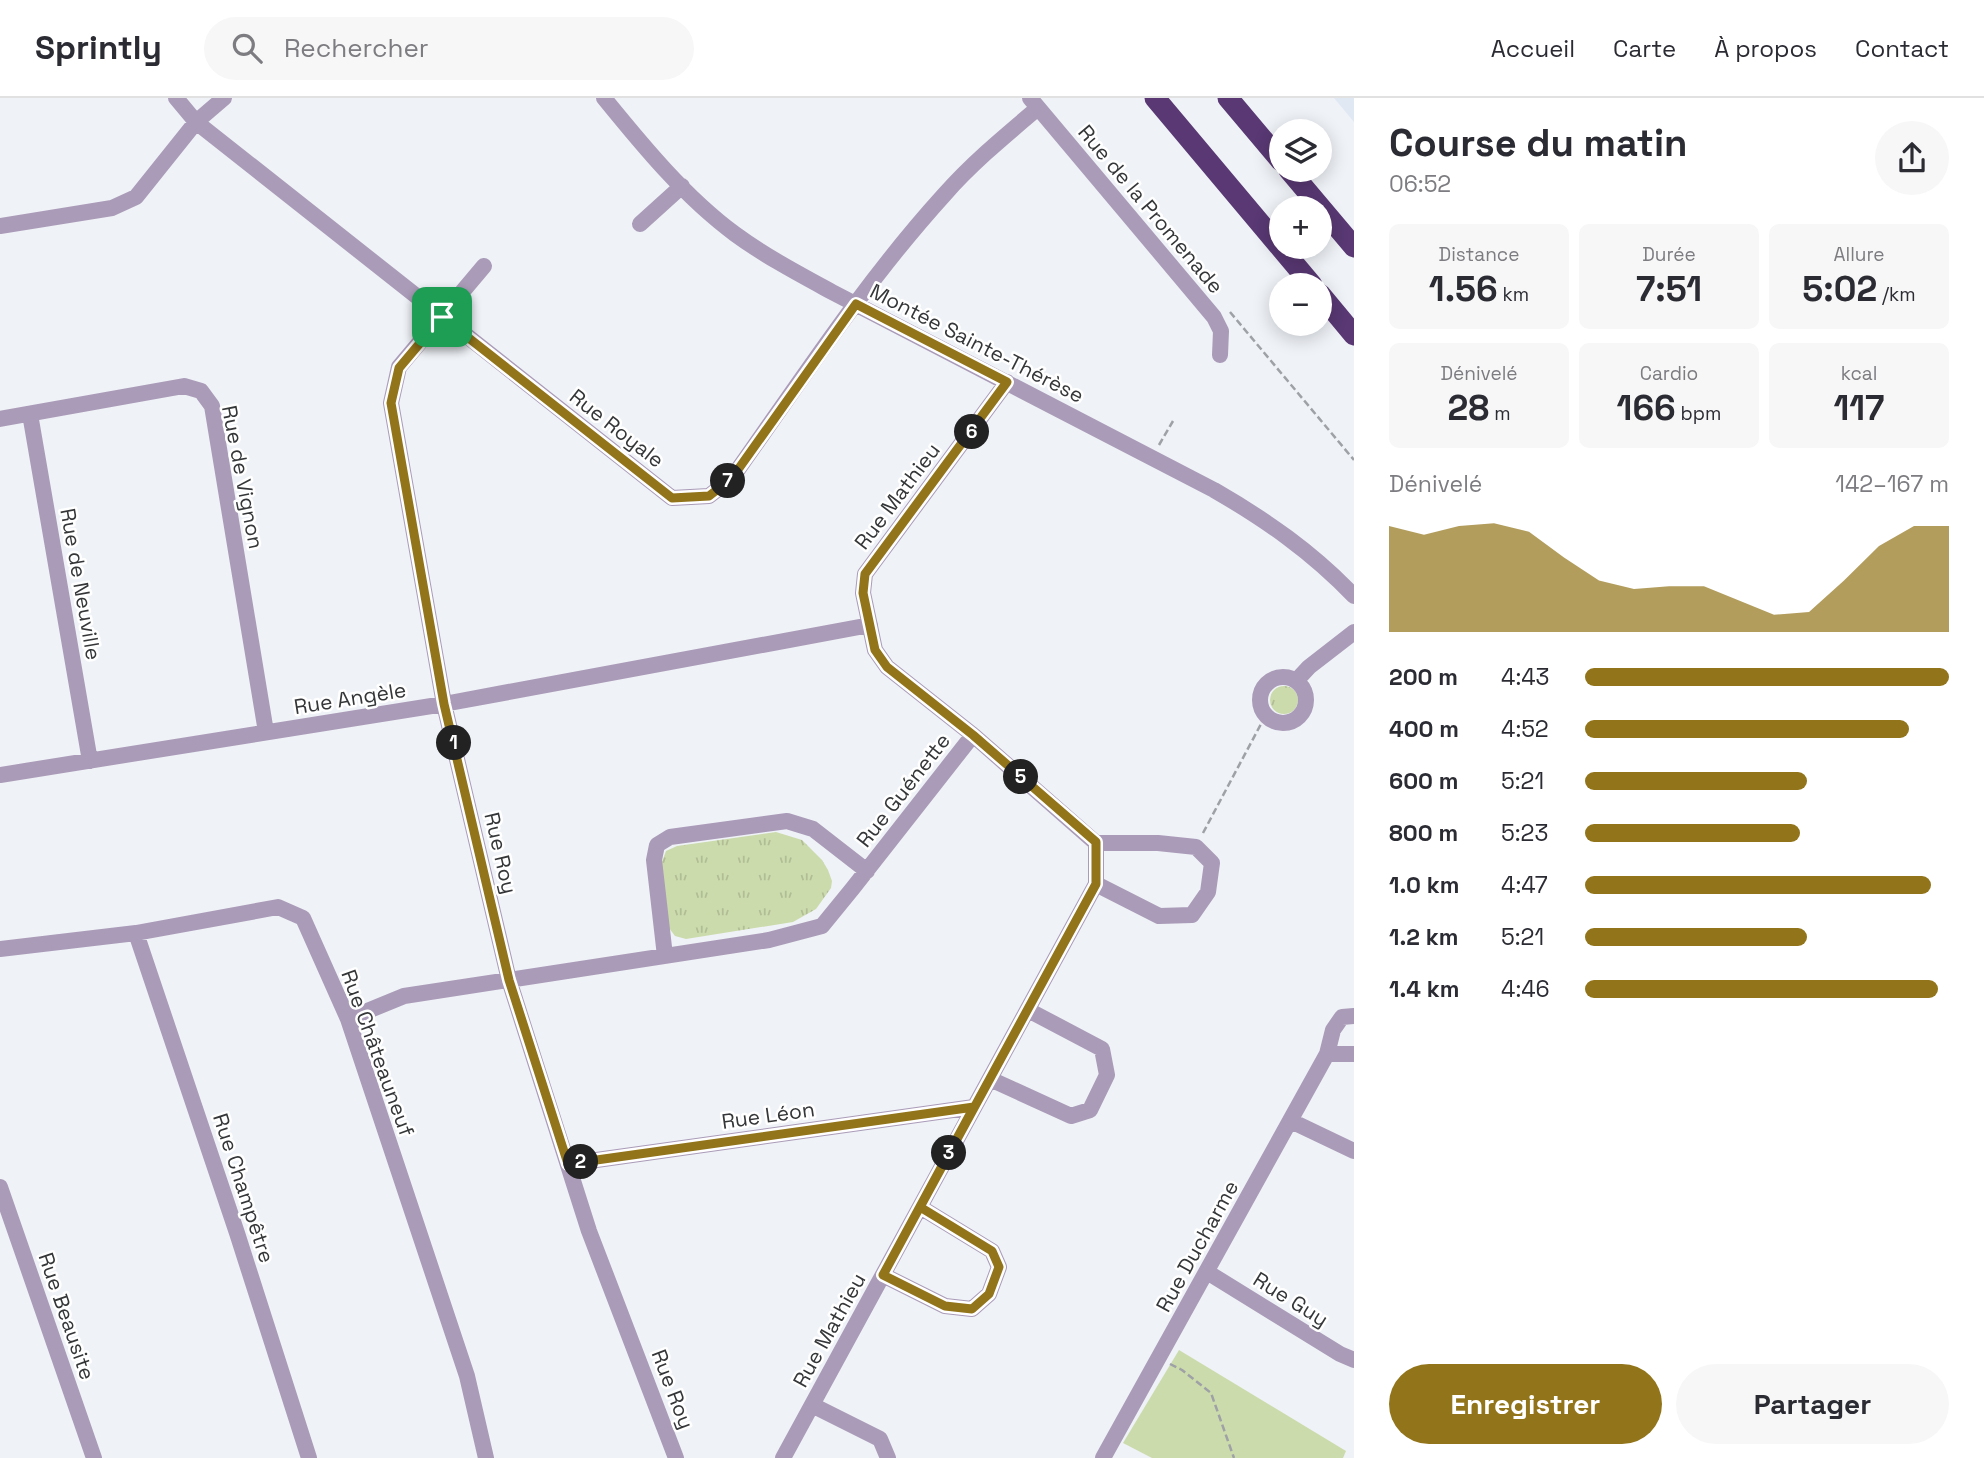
<!DOCTYPE html>
<html lang="fr">
<head>
<meta charset="utf-8">
<style>
  :root { --surface:#fff; --page:#f7f7f7; --text:#2b2b33; --muted:#7c7c81; --line:#e1e1e2; --accent:#92741a }
  body { margin:0; font-family:"Space Grotesk",sans-serif; background:var(--page); color:var(--text); height:100vh; display:flex; flex-direction:column; font-size:26px; white-space:nowrap }
  * { box-sizing:border-box; margin:0 }
  p { font-size:23px; color:var(--muted) }
  .icon { flex:none; width:38px; height:38px; fill:none; stroke:currentColor; stroke-width:2; stroke-linecap:round; stroke-linejoin:round }
  .map { position:relative; flex:1; overflow:hidden }
  .drawer { display:flex; flex-direction:column; background:var(--surface); width:630px }
  .drawer>* { flex:none }
  .buttons { position:absolute; left:1269px; top:21px; display:grid; gap:14px }
  .buttons a { display:grid; place-items:center; width:63px; height:63px; border-radius:50%; background:var(--surface); box-shadow:0 4px 18px #0003; font-size:35px }
  .pin { position:absolute; display:grid; place-items:center; width:60px; height:60px; color:#fff; margin:-30px; border-radius:14px; box-shadow:0 4px 10px #0006 }
  .km { position:absolute; width:35px; height:35px; margin:-18px; border-radius:50%; background:#222; color:#fff; font-size:19px; line-height:35px; text-align:center }
  .round { display:grid; place-items:center; flex:none; width:74px; height:74px; border-radius:37px; background:var(--page) }
  .head { display:flex; align-items:center; justify-content:space-between; height:119px; padding:0 35px }
  h1 { font-size:38px; font-weight:700; line-height:52px }
  .figures { display:grid; grid-template-columns:repeat(3,1fr); gap:10px; height:119px; padding:7px 35px }
  .figures div { display:grid; align-content:center; border-radius:10px; background:var(--page); text-align:center }
  .figures b { font-size:35px; font-weight:700 }
  .figures small { font-size:19px; font-weight:400 }
  .figures p { font-size:19px }
  .chart { height:196px; padding:14px 35px }
  .chart p { display:flex; justify-content:space-between }
  .chart svg { width:100%; height:126px; margin-top:7px; fill:var(--accent); opacity:.7 }
  .action { display:flex; gap:14px; margin-top:auto; padding:14px 35px }
  .action a { flex:1; height:80px; border-radius:42px; background:var(--accent); color:#fff; font-size:28px; font-weight:700; line-height:80px; text-align:center }
  .action a+a { background:var(--page); color:var(--text) }
  ul { padding:0 35px; list-style:none; font-size:23px }
  li { display:grid; grid-template-columns:112px 84px 1fr; align-items:center; height:52px }
  li i { height:18px; border-radius:9px; background:var(--accent) }
  header { display:flex; align-items:center; gap:42px; box-sizing:border-box; height:98px; padding:0 35px; background:var(--surface); border-bottom:2px solid var(--line) }
  header strong { font-size:33px }
  nav { display:flex; gap:38px; margin-inline-start:auto; font-size:24px }
  .search { width:490px; height:63px; background:var(--page); display:flex; align-items:center; gap:18px; box-sizing:border-box; padding:0 24px; border-radius:38px; color:var(--muted); font-size:26px }
  main { display:flex; flex:1; min-height:0 }
  .map>svg:first-child { display:block }
</style>
</head>
<body>
<header>
<strong>Sprintly</strong>
<div class="search"><svg class="icon" aria-label="search" viewBox="0 0 24 24"><circle cx="10" cy="10" r="6"/><path d="M15 15l6 6"/></svg>Rechercher</div>
<nav><a>Accueil</a><a>Carte</a><a>À propos</a><a>Contact</a></nav>
</header>
<main>
<div class="map">
<svg width="1354" height="1360" viewBox="0 0 1354 1360">
  <defs>
    <pattern id="grass-tufts" width="24" height="20" patternUnits="userSpaceOnUse" patternTransform="scale(1.75)"><rect width="24" height="20" fill="#ccdbac"/><path d="M3 7l-1-3M5 7V3M7 7l1-3M15 17l-1-3M17 17v-4M19 17l1-3" fill="none" stroke="#b0bd95"/></pattern>
  </defs>
  <rect width="100%" height="100%" fill="#eff2f7"/>
  <!-- built -->
  <path fill="#e0e8f3" d="M1334,0H1354V24Z"/>
  <!-- grass -->
  <path fill="url(#grass-tufts)" d="M1270 602a14 14 0 1 1 28 0a14 14 0 1 1-28 0Z
    M776,734L802,742L822,762L828,772L832,783L831,790L816,811L793,824L686,841L675,838L669,830L660,769L666,753L677,748Z"/>
  <!-- park -->
  <path fill="#ccdbac" d="M1179,1252L1346,1353L1343,1360H1152L1123,1345Z"/>
  <g fill="none" stroke-linecap="round" stroke-linejoin="round">
    <!-- path -->
    <path stroke="#9ea1a5" stroke-width="2.5" stroke-dasharray="7 3.5" stroke-linecap="butt" d="M1230,214L1354,362
      M1159,347L1173,323
      M1203,735L1261,626
      M1170,1266L1182,1272L1211,1295L1234,1360"/>
    <!-- minor -->
    <path stroke="#aa9bb8" stroke-width="16" d="M176,0L196,24L672,400L709,398L732,380C800,284 865,184 944,97C972,65 1006,37 1038,10
      M604,0C643,48 685,99 735,136C765,158 799,176 832,194L1214,392C1266,422 1312,454 1354,498
      M1030,0L1214,219L1221,233L1220,257
      M640,126L682,88
      M0,128L112,110L136,99L196,24L224,0
      M484,168L399,269L391,305L444,606L509,882L589,1133L676,1360
      M30,316L90,663
      M0,321L184,288L201,293L212,308L266,634
      M1260 602a23 23 0 1 1 46 0a23 23 0 1 1-46 0Z
      M1296,583L1309,569L1354,534
      M0,677L444,606L870,527
      M1096,745H1158L1196,749L1212,765L1208,794L1192,817L1159,818L1096,786
      M136,835L237,1135L309,1360
      M0,851L136,835L278,809L303,820L348,921L467,1278L486,1360
      M665,858L654,762L657,747L670,739L787,723L813,731L867,773
      M348,921L404,898L769,842L822,828L853,790L973,637
      M1327,956H1354
      M990,981L1071,1018L1090,1012L1107,977L1102,951L1028,912
      M1291,1023L1354,1053
      M568,1066L974,1009
      M0,1089L94,1360
      M1207,1174L1340,1256L1354,1262
      M883,1177L945,1208L972,1211L989,1196L999,1169L992,1153L920,1109
      M812,1307L880,1341L888,1360
      M783,1360L1096,786V745L973,637L887,569L875,552L863,495L865,476L1007,284
      M1103,1360L1327,956L1333,932L1342,919L1354,918"/>
    <!-- highway -->
    <path stroke="#593873" stroke-width="21" d="M1155,0L1312,187
      M1228,0L1281,63
      M1289,72L1354,149
      M1320,196L1354,237"/>
  </g>
  <g fill="none" stroke-linecap="round" stroke-linejoin="round">
    <!-- route casing -->
    <g stroke="#fff" stroke-width="14">
      <path id="route" d="M442,219L399,270L391,305L444,606L509,882L568,1066L974,1009L883,1177L945,1208L972,1211L989,1196L999,1169L992,1153L920,1109L1096,786V744L973,637L887,569L875,552L863,495L865,476L1007,284L856,206L732,380L709,398L672,400L442,219"/>
    </g>
    <!-- route -->
    <use href="#route" stroke="#92741a" stroke-width="9"/>
  </g>
  <g text-anchor="middle" dominant-baseline="central" stroke-width="5" stroke-linejoin="round" paint-order="stroke">
    <!-- street labels -->
    <g font-size="21" fill="#343638" stroke="#fff">
      <text transform="translate(1151 111) rotate(50)">Rue de la Promenade</text>
      <text transform="translate(977 245) rotate(27)">Montée Sainte-Thérèse</text>
      <text transform="translate(617 330) rotate(38)">Rue Royale</text>
      <text transform="translate(243 379) rotate(79)">Rue de Vignon</text>
      <text transform="translate(897 398) rotate(-53)">Rue Mathieu</text>
      <text transform="translate(81 486) rotate(80)">Rue de Neuville</text>
      <text transform="translate(350 600) rotate(-9)">Rue Angèle</text>
      <text transform="translate(903 692) rotate(-52)">Rue Guénette</text>
      <text transform="translate(501 755) rotate(77)">Rue Roy</text>
      <text transform="translate(378 955) rotate(70)">Rue Châteauneuf</text>
      <text transform="translate(768 1017) rotate(-8)">Rue Léon</text>
      <text transform="translate(244 1090) rotate(72)">Rue Champêtre</text>
      <text transform="translate(1197 1148) rotate(-61)">Rue Ducharme</text>
      <text transform="translate(1291 1201) rotate(32)">Rue Guy</text>
      <text transform="translate(67 1218) rotate(71)">Rue Beausite</text>
      <text transform="translate(829 1232) rotate(-61)">Rue Mathieu</text>
      <text transform="translate(673 1291) rotate(69)">Rue Roy</text>
    </g>
  </g>
</svg>
<div class="buttons">
<a><svg class="icon" aria-label="layers" viewBox="0 0 24 24"><path d="M12 4l9 5-9 5-9-5zM3 14l9 5 9-5"/></svg></a>
<a>+</a>
<a>−</a>
</div>
<div class="pin" style="left:442px;top:219px;background:#1e9e55"><svg class="icon" aria-label="arrive" viewBox="0 0 24 24"><path d="M6 21V4h12l-3 4 3 4H6"/></svg></div>
<b class="km" style="left:454px;top:645px">1</b>
<b class="km" style="left:581px;top:1064px">2</b>
<b class="km" style="left:949px;top:1055px">3</b>
<b class="km" style="left:1021px;top:679px">5</b>
<b class="km" style="left:972px;top:334px">6</b>
<b class="km" style="left:728px;top:383px">7</b>
</div>
<section class="drawer">
<div class="head"><div><h1>Course du matin</h1><p>06:52</p></div><a class="round"><svg class="icon" aria-label="share" viewBox="0 0 24 24"><path d="M12 15V3M7 8l5-5 5 5M5 13v7h14v-7"/></svg></a></div>
<div class="figures">
<div><p>Distance</p><b>1.56<small> km</small></b></div>
<div><p>Durée</p><b>7:51</b></div>
<div><p>Allure</p><b>5:02<small> /km</small></b></div>
</div>
<div class="figures">
<div><p>Dénivelé</p><b>28<small> m</small></b></div>
<div><p>Cardio</p><b>166<small> bpm</small></b></div>
<div><p>kcal</p><b>117</b></div>
</div>
<div class="chart"><p><span>Dénivelé</span>142–167 m</p>
<svg viewBox="0 0 160 44" preserveAspectRatio="none"><path d="M0 44V7L10 10L20 7L30 6L40 9L50 18L60 26L70 29L80 28L90 28L100 33L110 38L120 37L130 26L140 14L150 7L160 7V44z"/></svg>
</div>
<ul>
<li><b>200 m</b>4:43<i style="width:100%"></i></li>
<li><b>400 m</b>4:52<i style="width:89%"></i></li>
<li><b>600 m</b>5:21<i style="width:61%"></i></li>
<li><b>800 m</b>5:23<i style="width:59%"></i></li>
<li><b>1.0 km</b>4:47<i style="width:95%"></i></li>
<li><b>1.2 km</b>5:21<i style="width:61%"></i></li>
<li><b>1.4 km</b>4:46<i style="width:97%"></i></li>
</ul>
<div class="action"><a>Enregistrer</a><a>Partager</a></div>
</section>
</main>
</body>
</html>
